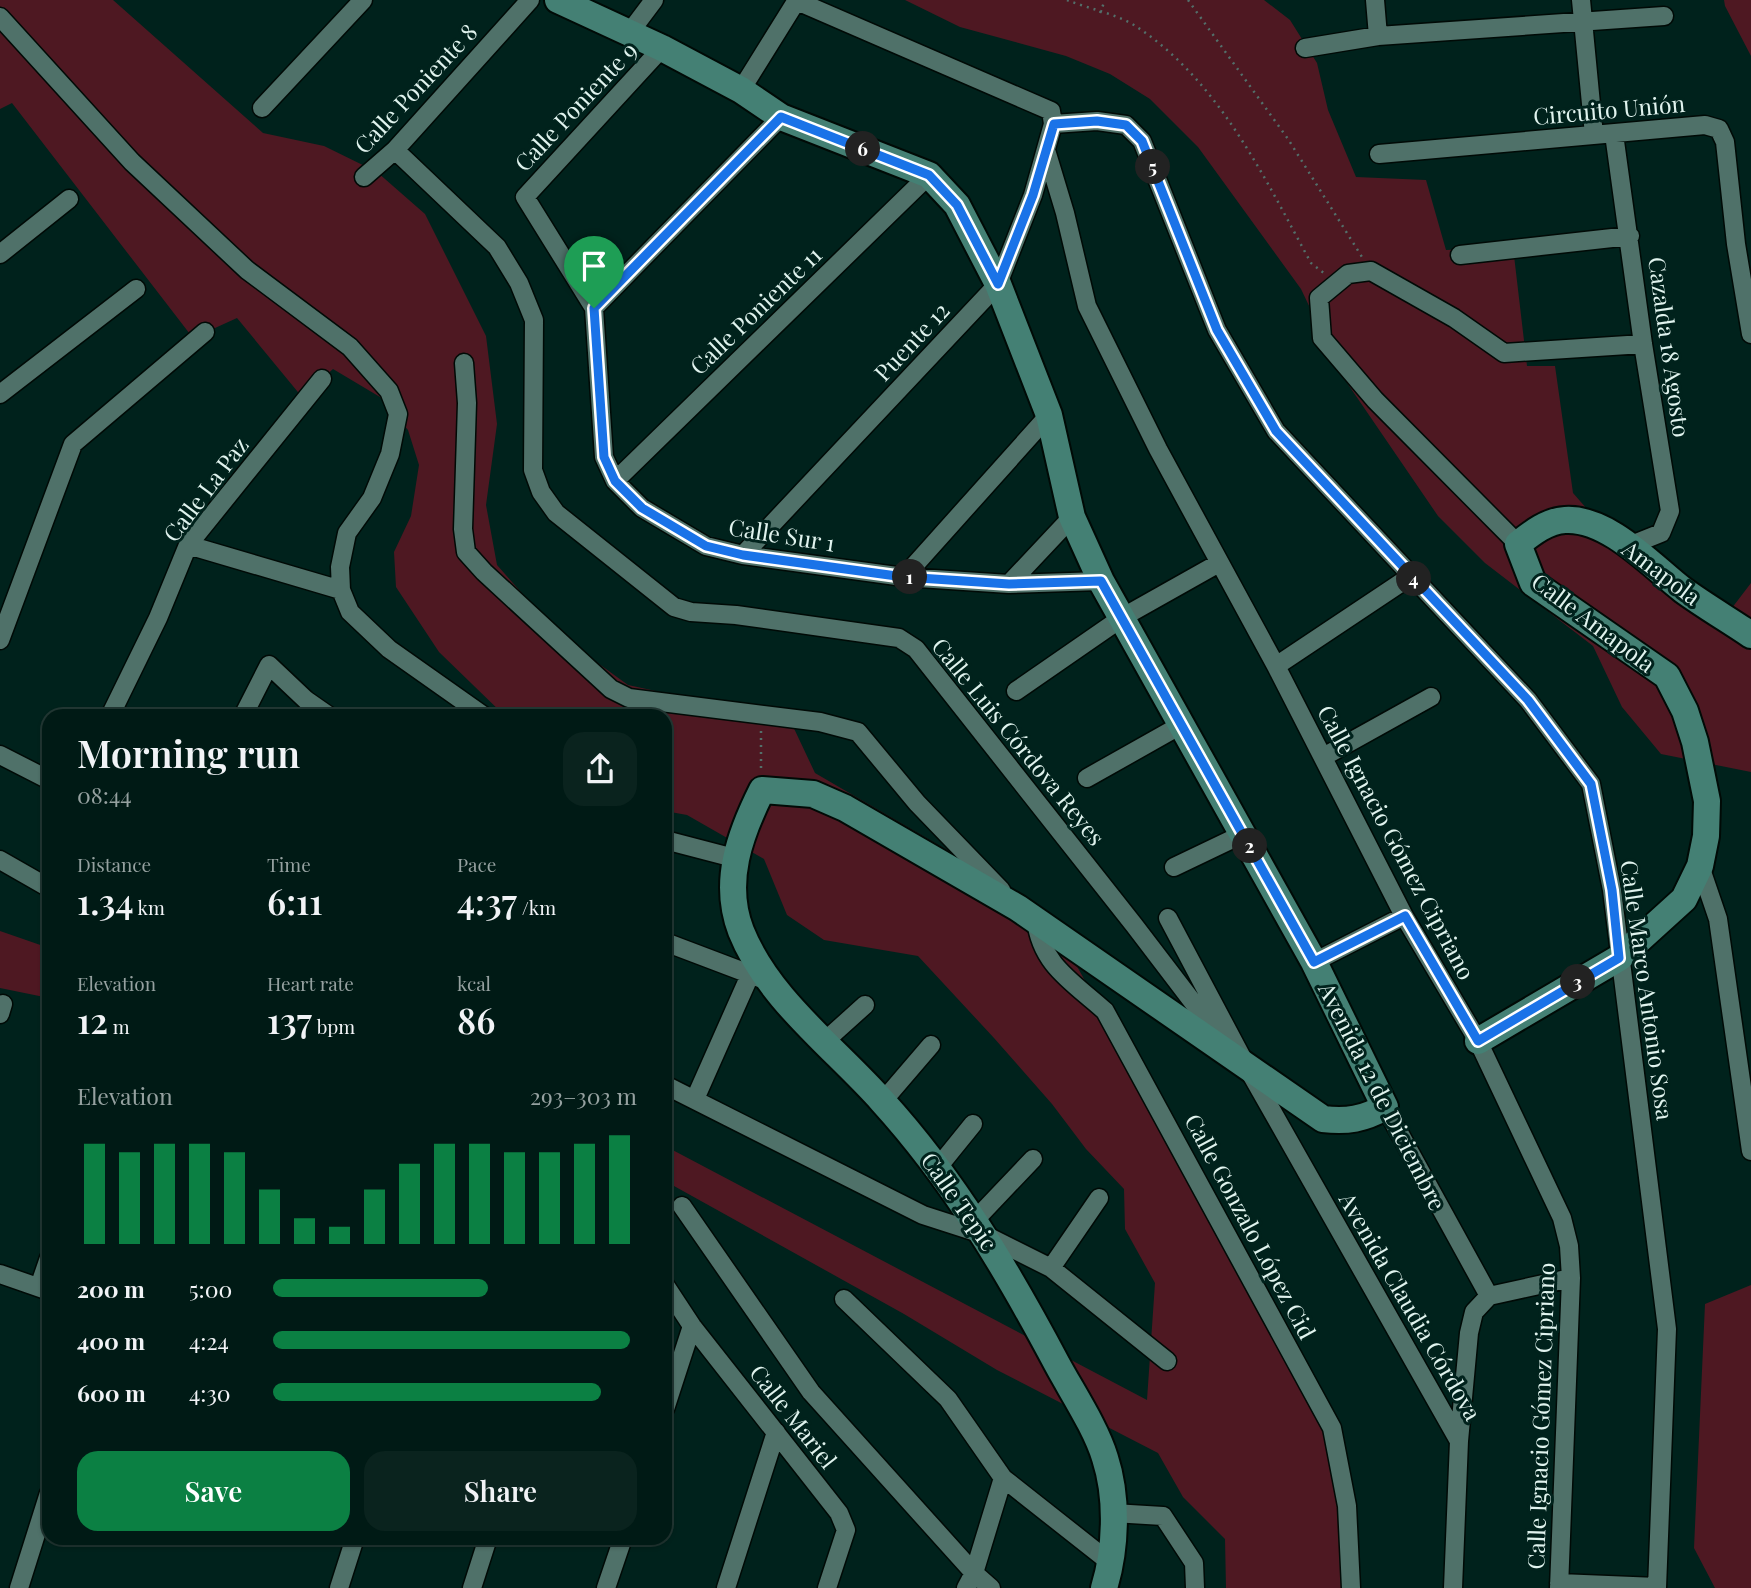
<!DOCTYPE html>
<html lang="en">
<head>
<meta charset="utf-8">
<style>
  :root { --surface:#001a15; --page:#0a231e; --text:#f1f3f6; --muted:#95a1a0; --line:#223834; --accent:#0b8043 }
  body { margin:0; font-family:"Playfair Display",serif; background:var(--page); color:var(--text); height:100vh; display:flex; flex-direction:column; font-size:26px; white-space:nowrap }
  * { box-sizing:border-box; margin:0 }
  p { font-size:23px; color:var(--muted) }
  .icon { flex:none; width:38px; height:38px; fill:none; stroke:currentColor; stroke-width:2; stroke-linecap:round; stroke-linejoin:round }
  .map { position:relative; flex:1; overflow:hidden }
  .side { position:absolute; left:42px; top:709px; width:630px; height:836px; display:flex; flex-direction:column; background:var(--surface); border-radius:21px; box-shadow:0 2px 5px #0004,0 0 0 2px var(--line) }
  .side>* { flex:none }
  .pin { position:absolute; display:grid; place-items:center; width:60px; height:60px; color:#fff; margin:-72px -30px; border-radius:50% 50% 50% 0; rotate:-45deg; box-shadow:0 0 7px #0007 }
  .pin .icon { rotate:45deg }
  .km { position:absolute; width:35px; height:35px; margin:-18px; border-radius:50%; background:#222; color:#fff; font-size:19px; line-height:35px; text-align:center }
  .round { display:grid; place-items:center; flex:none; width:74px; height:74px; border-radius:21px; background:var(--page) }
  .overview { display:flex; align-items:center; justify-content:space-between; height:119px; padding:0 35px }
  h1 { font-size:38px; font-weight:600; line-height:52px }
  .figures { display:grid; grid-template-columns:repeat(3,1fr); gap:10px; height:119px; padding:7px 35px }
  .figures div { display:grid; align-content:center }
  .figures b { font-size:35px; font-weight:600 }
  .figures small { font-size:19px; font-weight:400 }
  .figures p { font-size:19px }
  .chart { height:196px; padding:14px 35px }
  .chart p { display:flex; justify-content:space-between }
  .chart svg { width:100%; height:126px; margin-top:7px; stroke:var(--accent); stroke-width:6 }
  .primary-button { display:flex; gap:14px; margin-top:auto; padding:14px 35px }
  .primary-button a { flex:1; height:80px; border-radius:21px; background:var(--accent); color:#fff; font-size:28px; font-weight:600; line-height:80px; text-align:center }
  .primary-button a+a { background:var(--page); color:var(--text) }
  ul { padding:0 35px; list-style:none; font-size:23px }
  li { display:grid; grid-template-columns:112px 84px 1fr; align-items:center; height:52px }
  li i { height:18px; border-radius:9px; background:var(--accent) }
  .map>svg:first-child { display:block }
</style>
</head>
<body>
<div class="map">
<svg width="1751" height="1588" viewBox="0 0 1751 1588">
  <rect width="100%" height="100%" fill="#00221c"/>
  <!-- green -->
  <path fill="#4e1822" d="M0,0H113L263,133L324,146L377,172L425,214L486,336L497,424L486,505L497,565L559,635L628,685L790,720L815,773L1002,882L1069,952L1212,1209L1328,1439L1343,1525V1588H1226L1225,1539L1183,1497L1158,1453L997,1370L904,1314L665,1181V1146L1147,1400L1155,1283L1125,1229L1124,1189L1086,1149L1052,1104L994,1038L918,956L824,940L787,915L764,859L687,815L665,811V716H505L439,652L396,587L394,552L411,516L419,465L408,430L380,397L333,369L302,397L237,318L193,338L12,103L0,109Z
    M905,0H1264L1290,20L1317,63L1328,110L1356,177L1426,180L1446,250L1513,247L1527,366H1555L1573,493L1644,574L1722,621L1751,583V772L1661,754L1622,707L1593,646L1485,563L1438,516L1343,377L1301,289L1198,147L1150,99L1110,74L1066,56L960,27Z
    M1724,0H1751V56L1725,6Z
    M0,931L49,948V998L0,988Z
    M1751,1285V1588H1715L1694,1548L1705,1304Z"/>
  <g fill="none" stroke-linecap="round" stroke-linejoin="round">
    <!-- street casing -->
    <g stroke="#000a06" stroke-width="21">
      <path id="street" d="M1375,0L1378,36
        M1581,0L1594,135
        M0,17L132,162L247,270L350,347L389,391L398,414L390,454L372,498L347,533L340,567L341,590L350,612L389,649L484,716
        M630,32L654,0
        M662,48L525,197L594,308L604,457L615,481L642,508L706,546L743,555L904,577L1009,584L1101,581
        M1305,48L1378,36L1664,16
        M741,90L797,0
        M262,108L363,0
        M1053,124L1097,121L1126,125L1142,141L1217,330L1276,431L1528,700L1591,784L1612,890L1667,1329L1657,1588
        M1614,134L1643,344L1670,511L1661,533L1631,545
        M395,150L497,247L519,283L534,320L533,470L541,492L556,513L674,607L691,612L736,615L899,638L916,649L1134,925L1205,1018L1220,1043
        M1046,150L1065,213L1087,306L1158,449L1276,666L1404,916L1478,1041L1562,1218L1569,1246L1571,1278L1559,1588
        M1379,154L1705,125L1719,129L1725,142L1736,244L1751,334
        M364,177L395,150L530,0
        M0,254L69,199
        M1460,255L1630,236
        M594,308L781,117
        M464,363L467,403L463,529L466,552L484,572L611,689L629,698L820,722L858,732L917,803L1001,890
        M0,394L136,289
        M615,481L929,175
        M1518,544L1375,400L1322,338L1319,298L1348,274L1371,271L1454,318L1504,353L1643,344
        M188,545L341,590
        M743,555L998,284L1033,195L1053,124L1051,111L797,1
        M904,577L1049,415
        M1009,584L1072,517
        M0,640L73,444L205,332
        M1276,666L1411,576
        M1016,691L1123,617L1219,563
        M110,716L158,618L188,545L322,379
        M243,716L269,665L306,700L329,716
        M0,755L49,780
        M1323,757L1431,697
        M1087,778L1181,725
        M665,840L734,858
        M0,860L49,888
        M1700,866L1718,919L1751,1151
        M1174,867L1243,834
        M1168,918L1247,1067L1459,1441
        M1036,920C1041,965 1073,982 1105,1011L1332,1428L1347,1506L1351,1588
        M665,942L760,978
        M1314,962L1404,916
        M0,1014L3,1004
        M825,1041L865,1005
        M665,1085L923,1215L985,1235L1051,1268L1167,1361
        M695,1099L750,975
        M883,1101L931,1045
        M1385,1107L1489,1296
        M939,1166L973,1124
        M682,1206L811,1392L974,1573L991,1588
        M975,1220L1033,1159
        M1051,1268L1099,1198
        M0,1274L49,1291
        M665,1285L692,1326L839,1513L846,1530L827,1588
        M39,1287L49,1258
        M844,1299L948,1399L1003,1478L1112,1564
        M665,1409L692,1326
        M1113,1513L1163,1516L1194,1563L1195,1588
        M1559,1583L1657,1587
        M19,1588L49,1493
        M339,1588L355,1538
        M472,1588L488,1538
        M606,1588L623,1538
        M726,1588L776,1432
        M966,1588L974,1573L1003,1478
        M1453,1588L1459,1441L1469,1333L1474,1312L1489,1296L1571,1278"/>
    </g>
    <!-- secondary casing -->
    <g stroke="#000a06" stroke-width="30">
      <path id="secondary" d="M558,0L662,48L741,90L781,117L929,175L957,205L998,284L1049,415L1072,517L1101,581L1314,962L1385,1107C1364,1119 1347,1122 1323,1119L1018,908L845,808L813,794L762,790C740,834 722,882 741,931C768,999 835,1048 882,1101C954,1180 1007,1270 1057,1364C1072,1392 1096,1428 1105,1458C1118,1498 1116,1549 1104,1588
        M1478,1041L1619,958L1684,899L1700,866L1706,836L1707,801L1695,742L1685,711L1667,676L1533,583L1518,544C1532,533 1547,521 1565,520C1608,517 1653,567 1683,590C1705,606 1729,620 1751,635"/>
    </g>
    <!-- path -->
    <path stroke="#536f6a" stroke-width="2.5" stroke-dasharray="2 5" stroke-linecap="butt" d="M1067,0C1089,9 1118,14 1137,27C1220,82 1265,179 1311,263L1325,274
      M1188,0L1288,139L1362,257
      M1100,13L1105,0
      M761,731V770"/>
    <!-- street -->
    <use href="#street" stroke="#4f7169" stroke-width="18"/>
    <!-- secondary -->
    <use href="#secondary" stroke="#448074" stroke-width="26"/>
  </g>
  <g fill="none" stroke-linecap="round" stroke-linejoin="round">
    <!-- route casing -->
    <g stroke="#fff" stroke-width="14">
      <path id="route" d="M781,117L929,175L957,205L998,284L1033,195L1054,124L1097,121L1126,125L1142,141L1217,330L1276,431L1528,700L1591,784L1612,890L1619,958L1478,1041L1405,916L1314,962L1101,581L1009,584L904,577L743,555L706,546L642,508L615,481L604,457L594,308Z"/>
    </g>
    <!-- route -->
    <use href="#route" stroke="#1a73e8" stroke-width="9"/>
  </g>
  <g text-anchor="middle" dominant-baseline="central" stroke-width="6" stroke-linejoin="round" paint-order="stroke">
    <!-- street labels -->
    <g font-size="23" fill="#e0f3ee" stroke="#00221c">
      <text transform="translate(415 88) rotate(-47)">Calle Poniente 8</text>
      <text transform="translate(575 106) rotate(-47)">Calle Poniente 9</text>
      <text transform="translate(1609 109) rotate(-5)">Circuito Unión</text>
      <text transform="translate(755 310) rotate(-44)">Calle Poniente 11</text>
      <text transform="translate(911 341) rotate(-47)">Puente 12</text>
      <text transform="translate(1670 347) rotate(82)">Cazalda 18 Agosto</text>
      <text transform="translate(205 489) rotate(-53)">Calle La Paz</text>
      <text transform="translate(782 534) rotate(9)">Calle Sur 1</text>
      <text transform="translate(1662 572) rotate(37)">Amapola</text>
      <text transform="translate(1594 622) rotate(37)">Calle Amapola</text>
      <text transform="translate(1019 741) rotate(51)">Calle Luis Córdova Reyes</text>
      <text transform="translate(1397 842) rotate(62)">Calle Ignacio Gómez Cipriano</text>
      <text transform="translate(1648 990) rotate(82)">Calle Marco Antonio Sosa</text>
      <text transform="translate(1383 1096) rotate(63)">Avenida 12 de Diciembre</text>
      <text transform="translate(960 1201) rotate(55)">Calle Tepic</text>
      <text transform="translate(1251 1226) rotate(62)">Calle Gonzalo López Cid</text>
      <text transform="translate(1411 1306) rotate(60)">Avenida Claudia Córdova</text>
      <text transform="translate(794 1416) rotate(52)">Calle Mariel</text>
      <text transform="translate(1540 1416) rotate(-88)">Calle Ignacio Gómez Cipriano</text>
    </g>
  </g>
</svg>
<div class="pin" style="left:594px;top:308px;background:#1e9e55"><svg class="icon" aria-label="arrive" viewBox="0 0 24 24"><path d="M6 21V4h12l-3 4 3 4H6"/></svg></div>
<b class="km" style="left:910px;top:577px">1</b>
<b class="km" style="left:1250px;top:846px">2</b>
<b class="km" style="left:1578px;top:982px">3</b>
<b class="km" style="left:1414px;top:579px">4</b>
<b class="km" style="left:1153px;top:167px">5</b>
<b class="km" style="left:863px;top:149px">6</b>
<section class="side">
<div class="overview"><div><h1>Morning run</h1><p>08:44</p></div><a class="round"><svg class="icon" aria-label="share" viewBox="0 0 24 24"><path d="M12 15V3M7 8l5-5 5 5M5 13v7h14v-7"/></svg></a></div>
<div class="figures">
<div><p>Distance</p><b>1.34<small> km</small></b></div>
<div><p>Time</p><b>6:11</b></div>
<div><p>Pace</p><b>4:37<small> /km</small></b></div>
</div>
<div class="figures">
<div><p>Elevation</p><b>12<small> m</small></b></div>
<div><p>Heart rate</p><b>137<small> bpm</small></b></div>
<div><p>kcal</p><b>86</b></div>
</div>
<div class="chart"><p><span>Elevation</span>293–303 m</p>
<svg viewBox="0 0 160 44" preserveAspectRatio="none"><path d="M5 44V9M15 44V12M25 44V9M35 44V9M45 44V12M55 44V25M65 44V35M75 44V38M85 44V25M95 44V16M105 44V9M115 44V9M125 44V12M135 44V12M145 44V9M155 44V6"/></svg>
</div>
<ul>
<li><b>200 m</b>5:00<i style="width:59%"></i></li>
<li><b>400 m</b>4:24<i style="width:98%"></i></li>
<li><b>600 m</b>4:30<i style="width:90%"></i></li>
</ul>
<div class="primary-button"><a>Save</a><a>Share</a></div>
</section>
</div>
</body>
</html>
